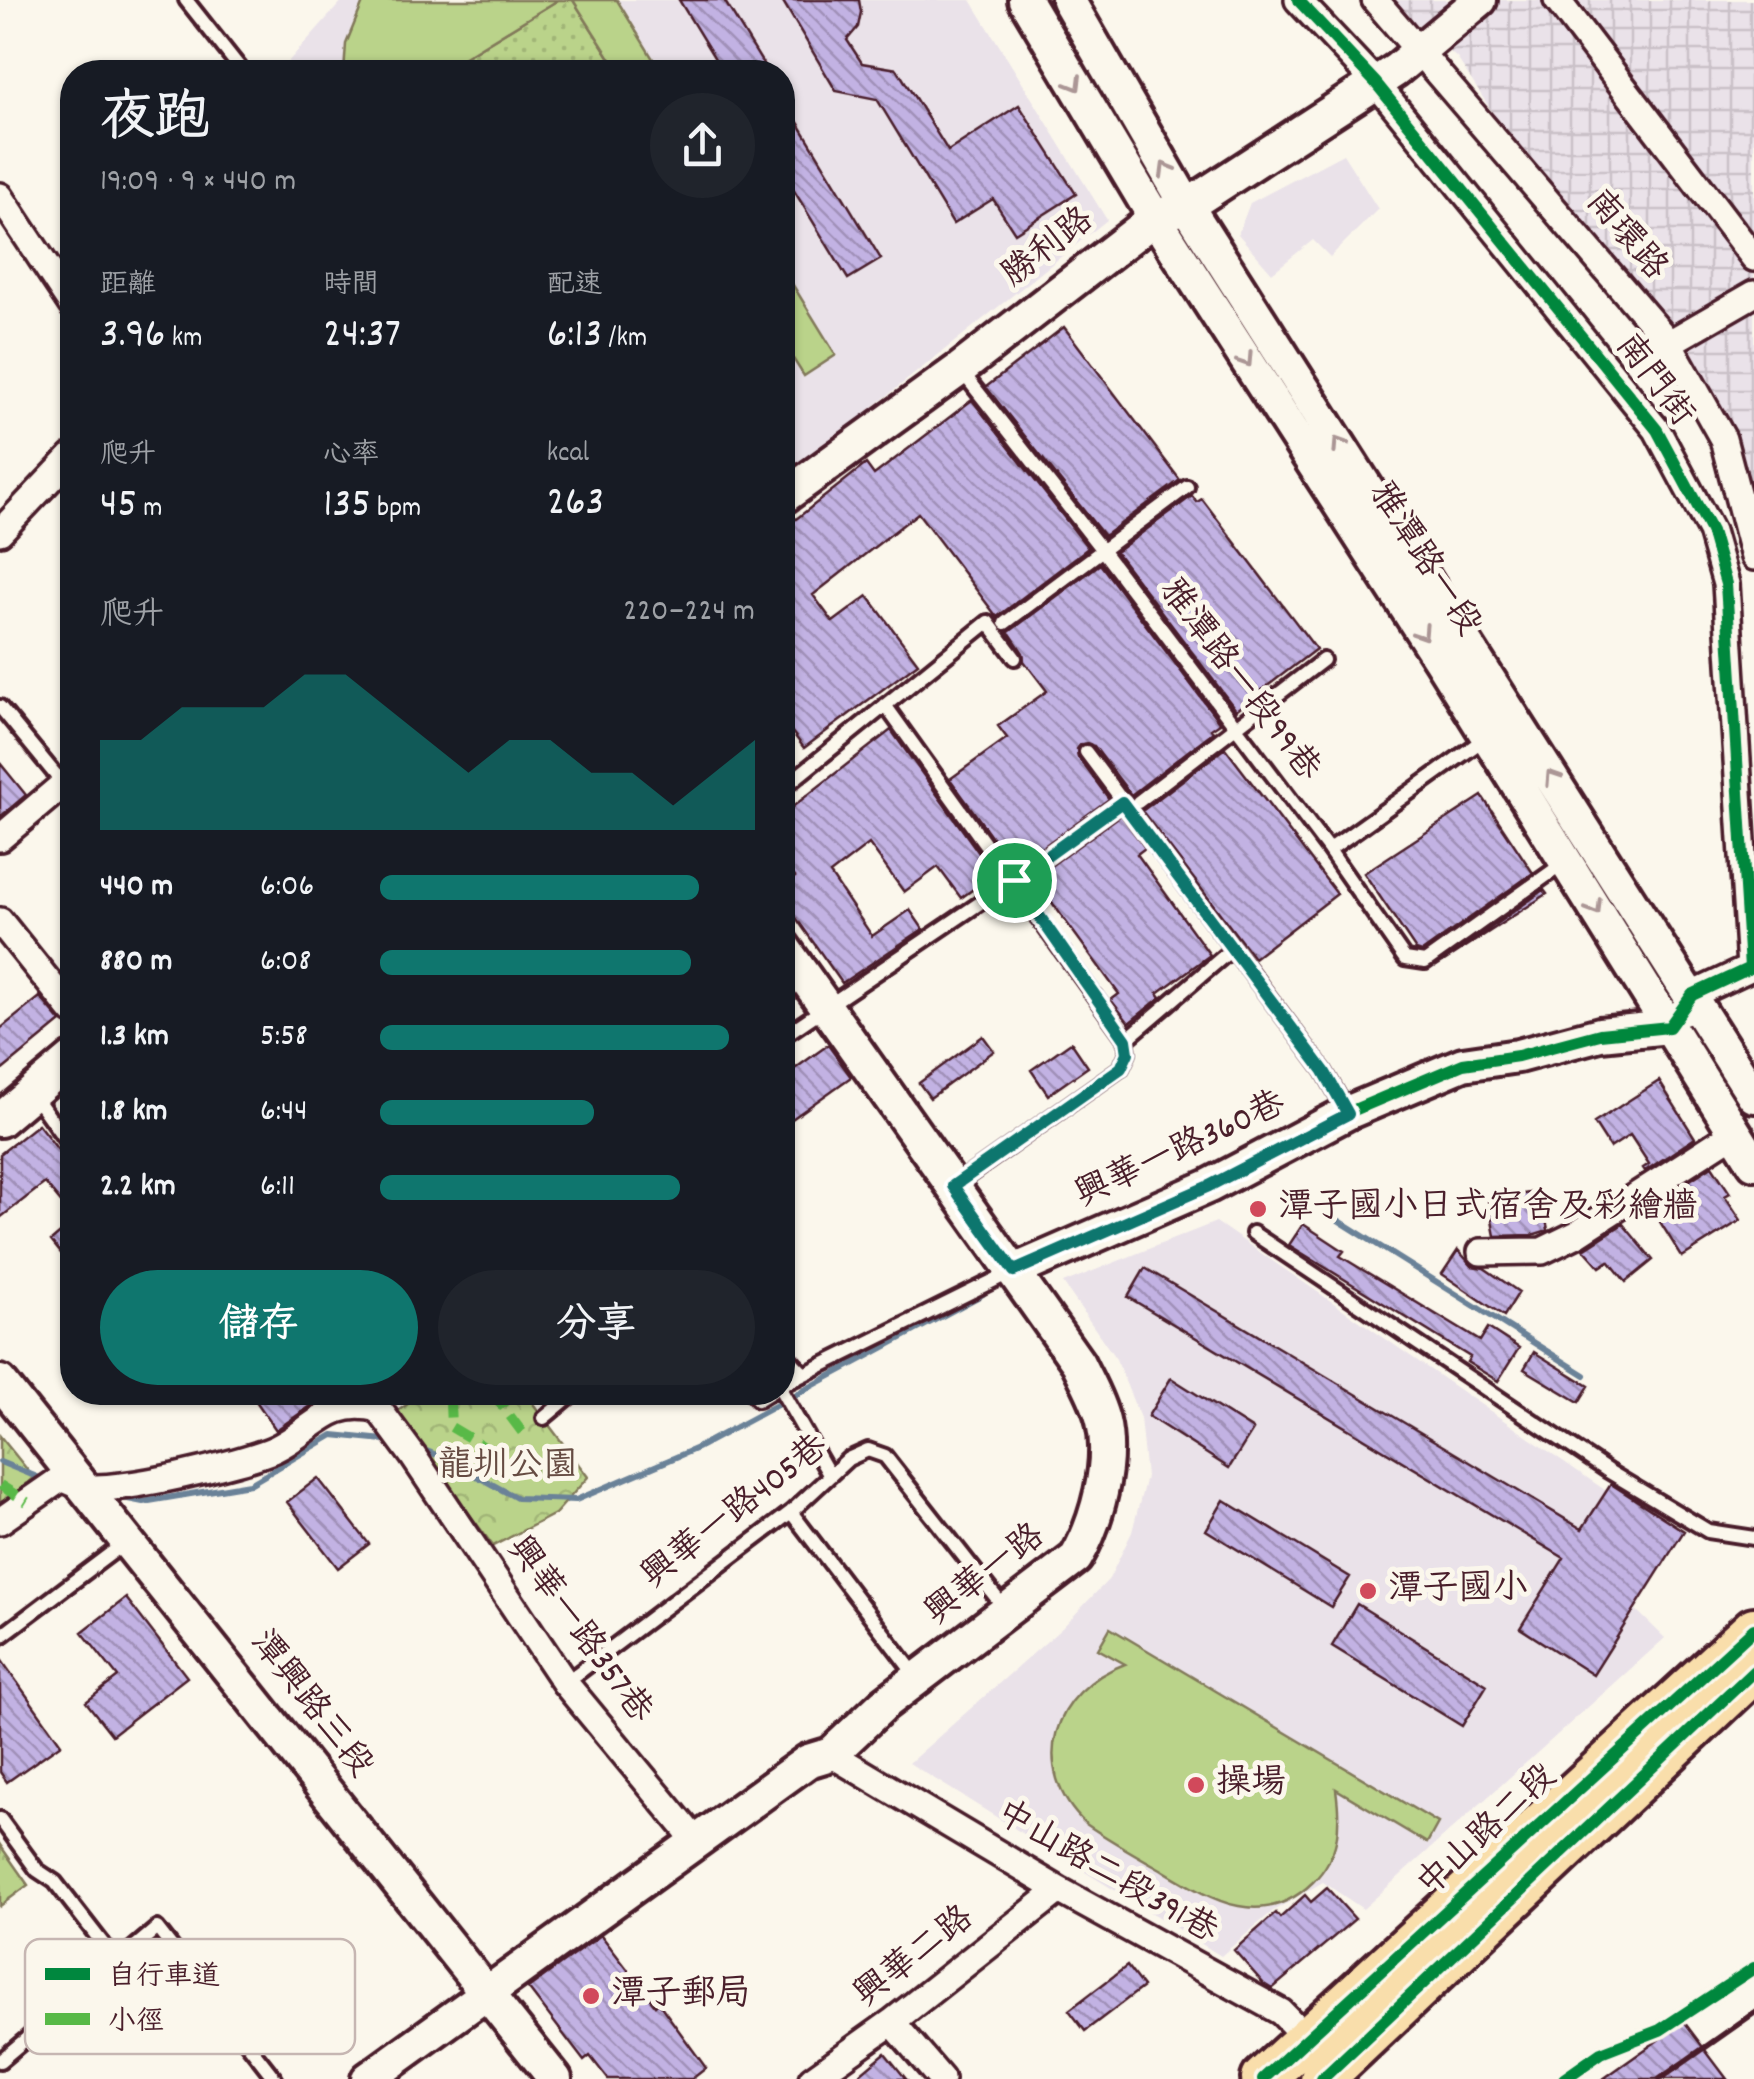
<!DOCTYPE html>
<html lang="zh-TW">
<head>
<meta charset="utf-8">
<style>
  :root { --surface:#171b24; --page:#20242c; --text:#f1f3f6; --muted:#9ea1a6; --accent:#0f766e }
  body { margin:0; font-family:Dekko,"LXGW WenKai TC",sans-serif; background:var(--page); color:var(--text); height:100vh; display:flex; flex-direction:column; font-size:38px; white-space:nowrap }
  * { box-sizing:border-box; margin:0 }
  p { font-size:32px; color:var(--muted) }
  .icon { flex:none; width:55px; height:55px; fill:none; stroke:currentColor; stroke-width:2; stroke-linecap:round; stroke-linejoin:round }
  .map { position:relative; flex:1; overflow:hidden }
  .details { position:absolute; left:60px; top:60px; width:735px; height:1345px; display:flex; flex-direction:column; background:var(--surface); border-radius:40px; box-shadow:0 2px 8px #0004 }
  .details>* { flex:none }
  .pin { position:absolute; display:grid; place-items:center; width:85px; height:85px; color:#fff; margin:-42px; border:5px solid #fff; border-radius:50%; box-shadow:0 2px 10px #0007 }
  .round { display:grid; place-items:center; flex:none; width:105px; height:105px; border-radius:52px; background:var(--page) }
  .headline { display:flex; align-items:center; justify-content:space-between; height:170px; padding:0 40px }
  h1 { font-size:55px; font-weight:600; line-height:75px }
  .metrics { display:grid; grid-template-columns:repeat(3,1fr); gap:15px; height:170px; padding:10px 40px }
  .metrics div { display:grid; align-content:center }
  .metrics b { font-size:42px; font-weight:600 }
  .metrics small { font-size:28px; font-weight:400 }
  .metrics p { font-size:28px }
  .chart { height:280px; padding:20px 40px }
  .chart p { display:flex; justify-content:space-between }
  .chart svg { width:100%; height:180px; margin-top:10px; fill:var(--accent); opacity:.7 }
  .primary-button { display:flex; gap:20px; margin-top:auto; padding:20px 40px }
  .primary-button a { flex:1; height:115px; border-radius:60px; background:var(--accent); color:#fff; font-size:40px; font-weight:600; line-height:115px; text-align:center }
  .primary-button a+a { background:var(--page); color:var(--text) }
  ul { padding:0 40px; list-style:none; font-size:32px }
  li { display:grid; grid-template-columns:160px 120px 1fr; align-items:center; height:75px }
  li i { height:25px; border-radius:12px; background:var(--accent) }
  .map>svg:first-child { display:block }
</style>
</head>
<body>
<div class="map">
<svg width="1754" height="2079" viewBox="0 0 1754 2079">
  <defs>
    <pattern id="industrial-grid" width="8" height="8" patternUnits="userSpaceOnUse" patternTransform="scale(2.5)"><rect width="8" height="8" fill="#eae2e9"/><path d="M0 4h8M4 0v8" fill="none" stroke="#cac1c8"/></pattern>
    <pattern id="grass-dots" width="8" height="8" patternUnits="userSpaceOnUse" patternTransform="scale(2.5)"><rect width="8" height="8" fill="#bad38a"/><path d="M2 2h.1M6 6h.1" fill="none" stroke="#a1b577" stroke-width="1.8" stroke-linecap="round"/></pattern>
    <pattern id="park-crowns" width="20" height="18" patternUnits="userSpaceOnUse" patternTransform="scale(2.5)"><rect width="20" height="18" fill="#bad38a"/><path d="M2 6a3 3 0 1 1 6 0M12 15a3 3 0 1 1 6 0" fill="none" stroke="#a1b577"/></pattern>
    <pattern id="building-back-hatch" width="6" height="6" patternUnits="userSpaceOnUse" patternTransform="scale(2.5)"><rect width="6" height="6" fill="#c2b2e3"/><path d="M-1 5l2 2M0 0l6 6M5-1l2 2" fill="none" stroke="#a090b8"/></pattern>
  </defs>
  <rect width="100%" height="100%" fill="#fbf7ec"/>
  <filter id="ink" filterUnits="userSpaceOnUse"><feTurbulence type="fractalNoise" baseFrequency=".01" numOctaves="2"/><feDisplacementMap in="SourceGraphic" scale="20" xChannelSelector="R" yChannelSelector="G"/><feConvolveMatrix kernelMatrix="1 2 1 2 8 2 1 2 1" color-interpolation-filters="sRGB"/></filter>
  <g filter="url(#ink)">
    <!-- built -->
    <path fill="#eae2e9" d="M343,0H971L1107,220L783,479L782,72H279Z
      M1343,154L1378,209L1330,257L1313,240L1272,273L1238,234L1250,203Z
      M1216,1222L1676,1539L1630,1604L1665,1638L1363,1909L1323,1882L1273,1911L1221,1956L909,1763L1062,1628L1109,1579L1132,1532L1146,1477L1140,1418L1116,1359L1063,1283Z"/>
    <!-- industrial -->
    <path fill="url(#industrial-grid)" d="M1389,0H1754V502L1688,377L1569,230L1457,58Z"/>
    <!-- grass -->
    <path fill="url(#grass-dots)" stroke="#82795a" stroke-width="2.5" d="M558,0H573L619,72H440Z"/>
    <!-- park -->
    <path fill="url(#park-crowns)" stroke="#82795a" stroke-width="2.5" d="M423,1393H525L588,1477L555,1514L493,1546L395,1413Z
      M0,1436L34,1478L0,1505Z
      M0,1845L28,1885L0,1906Z"/>
    <!-- pitch -->
    <path fill="#bad38a" stroke="#82795a" stroke-width="2.5" d="M364,0H558L440,72H344L346,44Z
      M573,0H617L661,72H619Z
      M783,269L836,355L804,376L785,346L783,353Z
      M1110,1628L1438,1823L1427,1843L1336,1789C1341,1825 1340,1855 1313,1882C1261,1933 1209,1898 1159,1868C1134,1854 1109,1840 1086,1824C1027,1768 1053,1690 1125,1664L1098,1649Z"/>
    <g fill="none" stroke-linecap="round" stroke-linejoin="round">
      <!-- stream -->
      <path stroke="#6b8298" stroke-width="6" d="M1338,1220L1585,1375
        M416,1447L442,1457L517,1498L576,1500L697,1448L983,1294
        M0,1462L47,1481
        M118,1497L143,1502L250,1484L333,1435L395,1441"/>
    </g>
    <!-- building -->
    <path fill="url(#building-back-hatch)" stroke="#4a1f2b" stroke-width="2.5" d="M679,0H724L768,72H723Z
      M782,0H859L861,12L858,27L847,40L862,63L897,69L948,151L1019,105L1076,194L1015,233L993,199L953,224L877,99L836,91Z
      M782,96L881,259L848,279L782,171Z
      M1064,327L1180,480L1104,536L986,387Z
      M972,400L1088,548L997,617L918,513L813,595L833,622L868,596L918,663L804,748L782,719V530L866,464L874,475Z
      M1192,496L1197,502L1202,499L1316,649L1236,710L1116,552Z
      M1100,564L1220,723L1211,729L1213,732L1131,795L1094,746L1081,744L1077,749L1078,757L1109,799L1022,862L1019,856L1010,862L950,779L1007,738L998,726L1047,691L1024,661L1023,653L1009,632Z
      M891,730L994,874L961,898L938,867L904,892L869,844L830,874L872,936L910,910L923,929L842,983L782,898V887L795,877L782,861V815Z
      M1225,748L1337,894L1254,958L1142,811Z
      M0,763L26,795L0,817Z
      M1482,796L1533,873L1422,952L1416,950L1364,873Z
      M1121,815L1145,848L1137,854L1210,955L1158,993L1161,997L1129,1023L1111,1000L1119,994L1034,878Z
      M1544,890L1547,894L1435,967Z
      M40,997L61,1022L0,1072V1029Z
      M983,1036L994,1051L930,1098L919,1083Z
      M1071,1042L1088,1067L1048,1095L1031,1070Z
      M828,1045L851,1077L782,1126V1078Z
      M1659,1081L1695,1138L1645,1171L1643,1168L1649,1164L1630,1135L1610,1148L1594,1123Z
      M38,1124L72,1168V1216L45,1183L0,1218V1154Z
      M1712,1166L1730,1193L1725,1196L1741,1220L1682,1257L1650,1206Z
      M1541,1191L1548,1230L1532,1235L1495,1236L1488,1200Z
      M72,1223V1267L51,1241Z
      M1303,1224L1344,1251L1340,1256L1480,1341L1488,1328L1519,1348L1498,1381L1467,1362L1470,1357L1289,1245Z
      M1623,1224L1653,1260L1626,1282L1609,1261L1600,1267L1584,1249Z
      M1458,1250L1472,1266L1484,1268L1519,1292L1504,1316L1442,1274Z
      M1145,1268L1582,1529L1611,1484L1684,1531L1593,1675L1520,1628L1564,1558L1128,1297Z
      M1534,1352L1589,1386L1579,1402L1524,1369Z
      M1171,1378L1253,1430L1229,1468L1148,1416Z
      M268,1392H338L315,1403L276,1430L256,1401Z
      M318,1478L369,1544L338,1568L287,1502Z
      M1224,1500L1350,1577L1331,1607L1206,1530Z
      M126,1598L187,1677L112,1735L86,1702L118,1677L82,1632Z
      M1357,1604L1487,1685L1462,1726L1332,1646Z
      M0,1658L61,1744L7,1782L0,1772Z
      M1327,1888L1355,1919L1272,1989L1264,1984L1234,1950L1276,1913L1280,1918L1305,1895L1311,1902Z
      M601,1935L655,2005L658,2002L706,2068L692,2079H608L590,2056L584,2061L528,1988Z
      M1127,1966L1143,1987L1085,2031L1069,2010Z
      M1684,2022L1727,2079H1603Z
      M885,2053L906,2079H854Z"/>
    <g fill="none" stroke-linecap="round" stroke-linejoin="round">
      <!-- service casing -->
      <g stroke="#4a1f2b" stroke-width="20">
        <path id="service" d="M186,0L243,72
          M960,369L1102,550L1329,850L1487,737
          M1005,623L1187,487
          M885,705L1126,1040L1128,1053L1121,1068L955,1185
          M0,707L64,785
          M1086,752L1324,1071L1346,1110
          M782,789L988,622L1015,658
          M1138,802L1323,660
          M1329,850L1405,959L1425,962L1564,863
          M782,1037L1014,880L1122,802
          M1126,1040L1231,950
          M33,1094L72,1149
          M1253,1233L1608,1471L1708,1531L1754,1538
          M782,1351L803,1373
          M782,1385L1013,1271
          M751,1392L758,1400L771,1392
          M782,1392L830,1476
          M544,1418L575,1392
          M791,1512L913,1672
          M0,1637L126,1542
          M565,1683L791,1512L848,1459L868,1450L885,1456L1006,1610
          M0,1819L37,1870L55,1882L117,1962
          M0,2061L157,1928L275,2079"/>
      </g>
      <!-- minor casing -->
      <g stroke="#4a1f2b" stroke-width="32">
        <path id="minor" d="M1298,0L1375,82L1657,430L1711,531L1726,584L1750,968L1692,995L1682,1012
          M1375,0L1669,343L1723,439L1754,557
          M1557,0L1754,258
          M0,196L72,305
          M1669,343L1754,294
          M0,532L72,456
          M0,838L72,777
          M0,921L72,1011
          M1481,1252L1542,1251L1577,1234L1735,1132
          M366,1392L413,1456L565,1683L696,1841
          M0,1521L62,1478C69,1481 77,1485 84,1487C115,1494 243,1463 275,1449C315,1430 329,1396 379,1409
          M831,1754L1059,1890L1281,2012L1316,2048
          M892,2022L941,2079
          M812,2079L892,2022L1059,1890"/>
      </g>
      <!-- tertiary casing -->
      <g stroke="#4a1f2b" stroke-width="40">
        <path id="tertiary" d="M1025,0L1155,218L1440,660L1754,1163
          M1068,0L1187,206L1754,1096
          M782,498L960,369L1155,218L1187,206L1396,70L1480,0
          M0,1120L72,1059
          M1014,1271L1209,1186L1347,1113L1463,1064L1518,1056L1600,1034L1669,1027
          M0,1382L555,2079
          M368,2079L808,1761L831,1754L884,1704L1076,1558C1097,1522 1113,1463 1103,1421C1098,1400 1087,1382 1078,1363L782,945"/>
      </g>
      <!-- primary casing -->
      <g stroke="#4a1f2b" stroke-width="50">
        <path id="primary" d="M1263,2079L1754,1629
          M1322,2079L1754,1671"/>
      </g>
      <!-- service -->
      <use href="#service" stroke="#fbf7ec" stroke-width="12"/>
      <!-- minor -->
      <use href="#minor" stroke="#fbf7ec" stroke-width="25"/>
      <!-- tertiary -->
      <use href="#tertiary" stroke="#fbf7ec" stroke-width="32"/>
      <!-- primary -->
      <use href="#primary" stroke="#f9deab" stroke-width="42"/>
      <!-- rail -->
      <path stroke="#4a1f2b" stroke-width="6" d="M1660,2079L1754,2013"/>
      <!-- quiet -->
      <path stroke="#58b947" stroke-width="10" stroke-dasharray="20 10" stroke-linecap="butt" d="M483,1392L450,1402L451,1427L481,1445L497,1475
        M492,1392L525,1436
        M0,1485L27,1502"/>
      <!-- cycleway casing -->
      <g stroke="#fbf7ec" stroke-width="19">
        <path id="cycleway" d="M1014,1271L1209,1186L1347,1113L1463,1064L1518,1056L1600,1034L1669,1027L1692,995L1750,968L1726,584L1711,531L1657,430L1375,82L1298,0
          M1263,2079L1754,1629
          M1322,2079L1754,1671
          M1564,2079L1601,2053L1660,2030L1754,1968"/>
      </g>
      <!-- cycleway -->
      <use href="#cycleway" stroke="#00873e" stroke-width="12"/>
    </g>
    <!-- one-way arrows -->
    <defs><path id="oneway-chevron" d="M-2-3.5L2.5 0L-2 3.5" fill="none" stroke-width="1.6" stroke-linecap="round" stroke-linejoin="round" transform="scale(2.5)"/></defs>
    <g stroke="#ab9695">
      <use href="#oneway-chevron" transform="translate(1075 84) rotate(59)"/>
      <use href="#oneway-chevron" transform="translate(1166 169) rotate(-120)"/>
      <use href="#oneway-chevron" transform="translate(1246 360) rotate(57)"/>
      <use href="#oneway-chevron" transform="translate(1339 444) rotate(-123)"/>
      <use href="#oneway-chevron" transform="translate(1422 633) rotate(57)"/>
      <use href="#oneway-chevron" transform="translate(1552 777) rotate(-123)"/>
      <use href="#oneway-chevron" transform="translate(1595 908) rotate(58)"/>
    </g>
  </g>
  <g fill="none" stroke-linecap="round" stroke-linejoin="round" filter="url(#ink)">
    <!-- route casing -->
    <g stroke="#fff" stroke-width="20">
      <path id="route" d="M1122,802L1324,1071L1348,1114L1209,1186L1014,1271L953,1186L1121,1068L1128,1053L1126,1040L1014,880Z"/>
    </g>
    <!-- route -->
    <use href="#route" stroke="#0f766e" stroke-width="12"/>
  </g>
  <!-- markers -->
  <g fill="#d1495b" stroke="#fbf7ec" stroke-width="4">
    <circle cx="1258" cy="1209" r="10"/>
    <circle cx="1368" cy="1591" r="10"/>
    <circle cx="1196" cy="1785" r="10"/>
    <circle cx="591" cy="1996" r="10"/>
  </g>
  <g text-anchor="middle" dominant-baseline="central" stroke-width="10" stroke-linejoin="round" paint-order="stroke">
    <!-- street labels -->
    <g font-size="35" fill="#4a1f2b" stroke="#fbf7ec">
      <text transform="translate(1625 236) rotate(50)">南環路</text>
      <text transform="translate(1049 249) rotate(-38)">勝利路</text>
      <text transform="translate(1653 381) rotate(53)">南門街</text>
      <text transform="translate(1423 560) rotate(57)">雅潭路一段</text>
      <text transform="translate(1238 681) rotate(53)">雅潭路一段99巷</text>
      <text transform="translate(1181 1151) rotate(-25)">興華一路360巷</text>
      <text transform="translate(736 1513) rotate(-38)">興華一路405巷</text>
      <text transform="translate(986 1576) rotate(-38)">興華一路</text>
      <text transform="translate(578 1631) rotate(54)">興華一路357巷</text>
      <text transform="translate(310 1705) rotate(52)">潭興路三段</text>
      <text transform="translate(1488 1832) rotate(-43)">中山路二段</text>
      <text transform="translate(1106 1874) rotate(30)">中山路二段391巷</text>
      <text transform="translate(915 1958) rotate(-38)">興華二路</text>
    </g>
    <!-- poi labels -->
    <g font-size="35" fill="#4a1f2b" stroke="#fbf7ec" text-anchor="start">
      <text x="1278" y="1209">潭子國小日式宿舍及彩繪牆</text>
      <text x="1388" y="1591">潭子國小</text>
      <text x="1216" y="1785">操場</text>
      <text x="611" y="1996">潭子郵局</text>
    </g>
    <!-- park labels -->
    <g font-size="35" fill="#664c43" stroke="#fbf7ec">
      <text x="508" y="1468">龍圳公園</text>
    </g>
  </g>
  <!-- legend -->
  <rect x="25" y="1939" width="330" height="115" rx="15" fill="#fbf7ec" stroke="#c6b6b2" stroke-width="2.5"/>
  <rect x="45" y="1968" width="45" height="12" fill="#00873e"/>
  <rect x="45" y="2013" width="45" height="12" fill="#58b947"/>
  <g font-size="28" fill="#4a1f2b">
    <text x="108" y="1984">自行車道</text>
    <text x="108" y="2029">小徑</text>
  </g>
</svg>
<div class="pin" style="left:1014px;top:880px;background:#1e9e55"><svg class="icon" aria-label="arrive" viewBox="0 0 24 24"><path d="M6 21V4h12l-3 4 3 4H6"/></svg></div>
<section class="details">
<div class="headline"><div><h1>夜跑</h1><p>19:09 · 9 × 440 m</p></div><a class="round"><svg class="icon" aria-label="share" viewBox="0 0 24 24"><path d="M12 15V3M7 8l5-5 5 5M5 13v7h14v-7"/></svg></a></div>
<div class="metrics">
<div><p>距離</p><b>3.96<small> km</small></b></div>
<div><p>時間</p><b>24:37</b></div>
<div><p>配速</p><b>6:13<small> /km</small></b></div>
</div>
<div class="metrics">
<div><p>爬升</p><b>45<small> m</small></b></div>
<div><p>心率</p><b>135<small> bpm</small></b></div>
<div><p>kcal</p><b>263</b></div>
</div>
<div class="chart"><p><span>爬升</span>220–224 m</p>
<svg viewBox="0 0 160 44" preserveAspectRatio="none"><path d="M0 44V22L10 22L20 14L30 14L40 14L50 6L60 6L70 14L80 22L90 30L100 22L110 22L120 30L130 30L140 38L150 30L160 22V44z"/></svg>
</div>
<ul>
<li><b>440 m</b>6:06<i style="width:85%"></i></li>
<li><b>880 m</b>6:08<i style="width:83%"></i></li>
<li><b>1.3 km</b>5:58<i style="width:93%"></i></li>
<li><b>1.8 km</b>6:44<i style="width:57%"></i></li>
<li><b>2.2 km</b>6:11<i style="width:80%"></i></li>
</ul>
<div class="primary-button"><a>儲存</a><a>分享</a></div>
</section>
</div>
</body>
</html>
